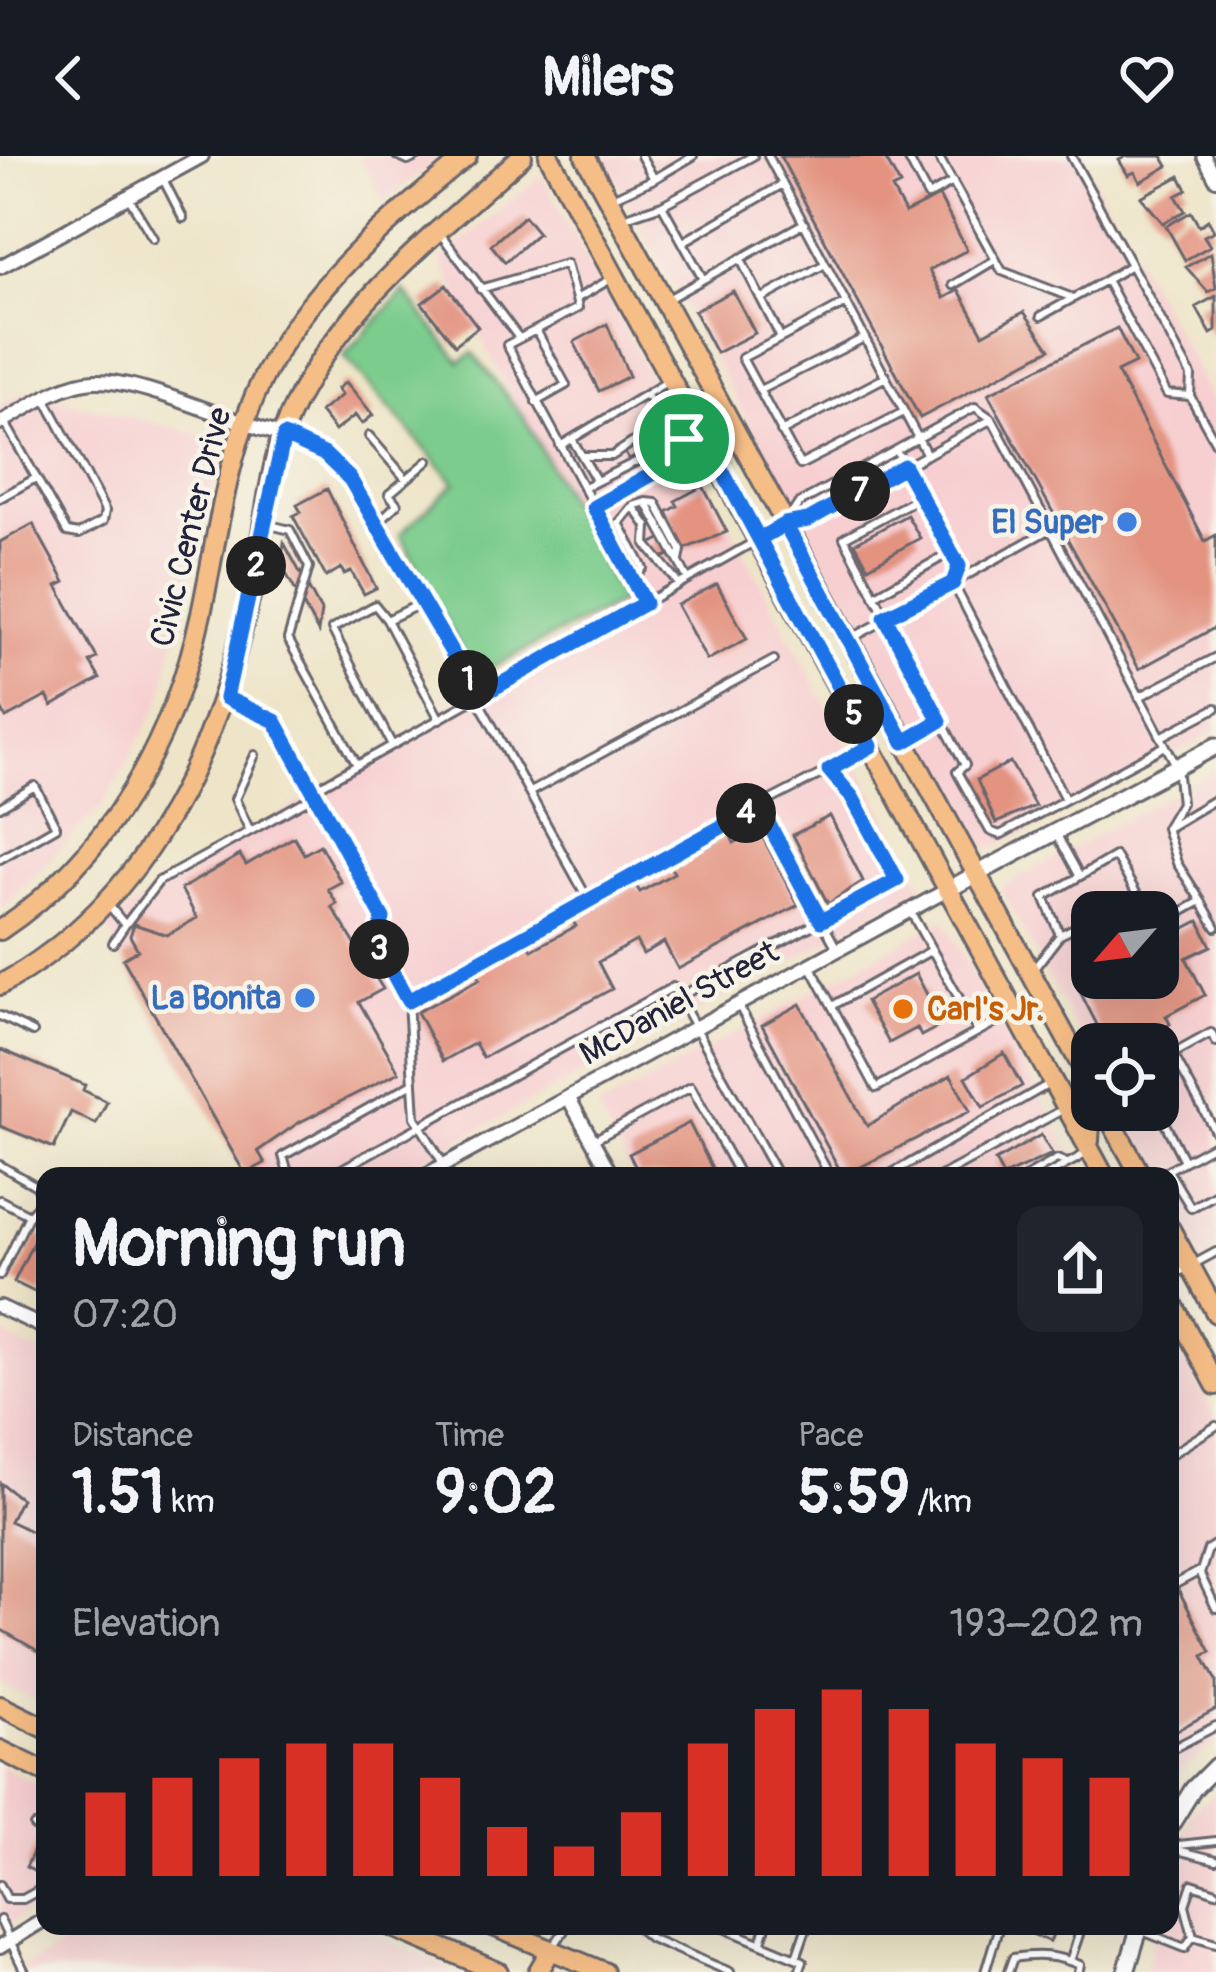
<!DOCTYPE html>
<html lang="en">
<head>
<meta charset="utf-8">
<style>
  :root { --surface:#171b24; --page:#20242c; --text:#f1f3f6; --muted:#9ea1a6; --accent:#d93025 }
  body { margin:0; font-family:Pangolin,sans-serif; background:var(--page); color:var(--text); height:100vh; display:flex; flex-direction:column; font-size:45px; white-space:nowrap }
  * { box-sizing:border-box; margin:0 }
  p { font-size:39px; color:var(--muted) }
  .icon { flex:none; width:66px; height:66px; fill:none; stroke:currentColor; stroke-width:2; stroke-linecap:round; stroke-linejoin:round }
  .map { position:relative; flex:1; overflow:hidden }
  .sheet { position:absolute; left:36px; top:1011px; width:1143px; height:768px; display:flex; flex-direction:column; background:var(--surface); border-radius:24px; box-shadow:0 12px 48px #0002 }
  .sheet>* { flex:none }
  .needle { width:78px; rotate:242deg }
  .fabs { position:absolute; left:1071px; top:735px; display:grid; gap:24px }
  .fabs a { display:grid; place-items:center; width:108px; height:108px; border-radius:24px; background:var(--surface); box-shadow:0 12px 48px #0002; font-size:60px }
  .pin { position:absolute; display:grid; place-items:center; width:102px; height:102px; color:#fff; margin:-51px; border:6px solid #fff; border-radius:50%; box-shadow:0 3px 12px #0007 }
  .km { position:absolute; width:60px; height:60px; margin:-30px; border-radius:50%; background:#222; color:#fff; font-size:33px; line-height:60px; text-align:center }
  .round { display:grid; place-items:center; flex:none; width:126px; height:126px; border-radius:24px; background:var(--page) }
  .head { display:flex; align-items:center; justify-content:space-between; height:204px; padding:0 36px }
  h1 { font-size:66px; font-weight:700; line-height:90px }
  .stats { display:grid; grid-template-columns:repeat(3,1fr); gap:18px; height:204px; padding:12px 36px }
  .stats div { display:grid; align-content:center }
  .stats b { font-size:60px; font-weight:700 }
  .stats small { font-size:33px; font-weight:400 }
  .stats p { font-size:33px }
  .chart { height:336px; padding:24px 36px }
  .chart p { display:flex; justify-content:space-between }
  .chart svg { width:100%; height:216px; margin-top:12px; stroke:var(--accent); stroke-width:6 }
  header { display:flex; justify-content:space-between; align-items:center; height:156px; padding:0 36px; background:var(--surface); font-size:54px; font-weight:700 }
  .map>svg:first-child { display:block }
</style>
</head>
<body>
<header><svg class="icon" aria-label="back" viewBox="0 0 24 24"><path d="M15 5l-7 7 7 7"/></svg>Milers<svg class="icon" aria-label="heart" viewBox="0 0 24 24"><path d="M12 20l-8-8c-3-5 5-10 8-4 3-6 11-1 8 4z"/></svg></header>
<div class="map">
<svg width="1216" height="1816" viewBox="0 0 1216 1816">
  <rect width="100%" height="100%" fill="#f7f3e8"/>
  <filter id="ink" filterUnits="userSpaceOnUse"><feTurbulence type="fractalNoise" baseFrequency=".00833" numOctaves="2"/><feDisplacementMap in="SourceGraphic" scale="24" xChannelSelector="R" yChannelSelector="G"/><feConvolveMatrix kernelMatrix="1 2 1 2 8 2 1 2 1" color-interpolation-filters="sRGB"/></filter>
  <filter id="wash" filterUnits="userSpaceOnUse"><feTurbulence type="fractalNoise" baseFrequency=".004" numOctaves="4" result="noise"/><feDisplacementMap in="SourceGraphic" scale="48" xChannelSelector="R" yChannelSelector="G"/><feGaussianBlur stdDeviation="2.7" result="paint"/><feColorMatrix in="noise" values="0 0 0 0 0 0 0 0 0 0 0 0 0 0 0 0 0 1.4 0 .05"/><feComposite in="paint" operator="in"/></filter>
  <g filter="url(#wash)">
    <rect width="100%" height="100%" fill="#eee5c9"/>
    <!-- built -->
    <path fill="#f7cfd1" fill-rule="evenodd" d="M359,0H442L384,46Z
      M603,0H1081L1216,250V576L1000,689L987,693L977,687Z
      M542,19L925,733L393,1020H245L105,768L622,445L439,104Z
      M26,235L225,285L159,550L101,651L0,754V249Z
      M1216,614V1131L1170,1046V1020H1156L1120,954H1158V888H1092V902L1000,732ZM1092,756H1158V822H1092Z
      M944,763L1084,1020H633L597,953Z
      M0,1177L45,1200V1550L0,1527Z
      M1170,1177L1216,1261V1587L1178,1616L1170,1632Z
      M0,1610L45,1632V1746L0,1773Z
      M1216,1637V1816H1145L1158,1770H1170V1729L1190,1656Z
      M91,1770H353L457,1816H13L85,1778Z"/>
    <!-- green -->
    <path fill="#7ccc8d" stroke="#4f7764" stroke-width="3" d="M404,135L460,206L473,197L525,263L622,445L484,515L466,503L400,378L455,327L344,200Z"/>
    <g id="blocks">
      <!-- building -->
      <path fill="#e39380" d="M780,0H884L900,29L892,33L905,57L939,40L967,94L929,114L944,142L959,134L983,178L1024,156L1050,193L920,262Z
        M1127,0H1162L1168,10L1140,26L1135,16L1128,19L1119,4Z
        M1180,20L1187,34L1176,40L1185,55L1163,67L1141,41Z
        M1191,56L1199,70L1208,64L1214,75L1204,80L1210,90L1185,104L1166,70Z
        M524,60L538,77L505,106L491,89Z
        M1211,97L1216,132L1208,136L1186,111Z
        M446,129L478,171L455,189L422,147Z
        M733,135L755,177L716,197L694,155Z
        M1216,140V175L1211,178L1196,151Z
        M607,168L629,220L599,235L574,186Z
        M1117,172L1135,207L1117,216L1205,385L1216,379V471L1139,513L988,238Z
        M346,226L373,259L362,268L355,259L335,275L320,256L342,239L337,233Z
        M658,276L665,289L631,308L624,295Z
        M703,330L727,376L659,403L651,388L676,375L667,356L678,350L675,345Z
        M327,333L376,432L364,438L351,415L344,418L341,412L326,421L293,360L301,356L297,349Z
        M907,359L920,382L868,411L855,387Z
        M33,368L65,426L57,430L97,502L90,506L100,523L52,550L47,540L6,562L0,550V386Z
        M284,387L321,455L318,476L281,408Z
        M717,428L747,483L707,504L677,449Z
        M1010,606L1035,650L996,667L977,624Z
        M830,660L863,725L828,748L793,679Z
        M759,674L798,749L678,813L664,786L643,798L636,785L598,806L612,833L483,902L475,887L443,905L417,856L480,823L476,815L529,787L532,794L576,770L572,764L636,730L640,736L674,717L670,710L730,678L734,687Z
        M294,681L304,698L320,689L341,726L328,733L337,748L332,751L383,833L359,846L399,916L298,967L258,995L265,1007L245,1018L123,803L138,794L130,780L134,768L167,779L197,762L181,733L240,699L246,709Z
        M1199,765L1211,790L1186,802L1205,839L1166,860L1170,868L1152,878L1148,871L1107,888L1076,828L1092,820L1158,822V786Z
        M916,818L939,861L932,865L936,872L921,880L917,872L889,887L866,845Z
        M800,848L867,970L951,919L970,955L843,1020L762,869Z
        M0,893L85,929L83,934L107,946L96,968L71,956L54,992L0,970Z
        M1004,897L1022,930L983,951L966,921Z
        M689,967L716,1020H640L629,998Z
        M1041,979L1052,998L1003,1020L995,1005Z
        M37,1078L45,1082V1141L14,1126Z
        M0,1327L21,1343L10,1365L45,1382V1499L0,1473Z
        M1179,1435L1211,1496L1203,1500L1216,1525V1553L1170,1578V1440Z
        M36,1690L45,1694V1721L26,1711Z
        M1014,1770H1056L1050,1786Z"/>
    </g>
  </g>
  <g filter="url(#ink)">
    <use href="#blocks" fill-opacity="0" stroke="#69666d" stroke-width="3"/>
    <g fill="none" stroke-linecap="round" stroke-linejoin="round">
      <!-- service casing -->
      <g stroke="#69666d" stroke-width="12">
        <path id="service" d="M397,0L408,5L418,0
          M768,0L927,299
          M907,0L928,40L953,26
          M938,0L1002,115L1073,142
          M1071,0L1131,109
          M654,23L693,0
          M164,25L183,62
          M612,42L654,23L641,0
          M130,44L153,82
          M620,63L662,49
          M442,80L519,182
          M683,86L783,28
          M740,102L781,182L846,147
          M703,123L662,49L753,0
          M1106,124L1131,109L1191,219L1190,240
          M953,129L995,104
          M480,133L566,108L576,143
          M761,143L825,108
          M666,144L804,67
          M1041,160L1106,124L1167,238L1190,240L1216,287
          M536,174L566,229L536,246
          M781,182L742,202L800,309L904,256
          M760,234L864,182
          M647,239L681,301
          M4,265L67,376L79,378L103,365L105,355L45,242
          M781,276L884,222
          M283,279C362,315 381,375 424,446
          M369,280L406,323
          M572,283L596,324
          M560,290L670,224
          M897,296L922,340
          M582,300H612L662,267
          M583,332L696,276
          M0,342L36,322
          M646,346L656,347L681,394L679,405
          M633,350L646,346L688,423
          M594,351L507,189L578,152L576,143L611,123
          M787,365L799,347L975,251L992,263L1177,611L1181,647L1166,672L1177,707L1201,745L1158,769
          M266,368L290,374L309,411L288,483L357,609
          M377,368L397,348L389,338L428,305
          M789,368L808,364L992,263
          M1050,373L953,427L959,410L922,340L844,382L965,609L957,616L990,675L1000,679L1165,590
          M632,423L643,412L619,367L633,350L647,370L646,388L679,428
          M874,440L951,396
          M645,447L594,351L705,288
          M387,464L439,562
          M854,481L953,427L1065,643
          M1139,541L1216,501
          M226,542L275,565L383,762L377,787L408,845
          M1161,581L1216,552
          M907,584L940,565
          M392,589L332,473L375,449L387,464L424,446L590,747
          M829,614L868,592
          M313,634L754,386
          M530,636L774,504
          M0,651L35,630L56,671L0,703
          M1169,671L1216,643
          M250,675L235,643L255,599
          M1057,679L1079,719
          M1201,745L1216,771
          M108,748L125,769L113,787
          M910,755L932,794
          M1092,763L1060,779L1044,741L1115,700L1138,740L1106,756
          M125,769L159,725L316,639
          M811,811L832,850
          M1033,814L1060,779
          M1078,814L1092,806
          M679,841L897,724L852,641L829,614L759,650
          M738,848L830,1020
          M0,860L33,876
          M978,876L932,794L832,850L876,932L1012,857
          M1173,898L1211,877L1216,886
          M1158,906L1173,898L1216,977
          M1158,954L1184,1005
          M594,984L691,931L740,1020
          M1216,988L1168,1014L1191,1052L1216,1038
          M0,1009L38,1031L41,1046L29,1059L0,1044
          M444,1009L415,961L408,845L759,650L836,791
          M289,1020L283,1000L413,927
          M329,1020L673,831L778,1020
          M887,1020L1051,927
          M941,1020L1064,953
          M1027,1020L1057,1003L1067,1007
          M1045,1020L1089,996
          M1155,1020L1168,1014
          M0,1119L29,1059
          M1170,1121L1216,1096
          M1170,1299L1216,1270
          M1216,1388L1208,1393L1200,1418L1216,1452
          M1170,1431L1198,1416
          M1170,1594L1216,1570
          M34,1670L45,1676
          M1170,1690L1216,1685
          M1170,1692L1216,1704
          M0,1729L7,1743H23L45,1731
          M0,1764L25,1816
          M636,1770L650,1782L730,1816
          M719,1770L803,1805L799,1816
          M1142,1775L1185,1792L1193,1780L1216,1787
          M1193,1780L1185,1749L1192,1728L1216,1736
          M761,1787L766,1770
          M553,1791L567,1770
          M796,1802L807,1770
          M1070,1805L1082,1770
          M985,1816L999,1770
          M1008,1816L1013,1802C1039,1798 1056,1799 1080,1809L1078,1816"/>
      </g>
      <!-- minor casing -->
      <g stroke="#69666d" stroke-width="18">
        <path id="minor" d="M1204,0L1216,23
          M0,111L202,0
          M0,267C28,252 61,227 94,225C142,223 231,267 283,279
          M568,941L612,1020
          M424,1020L949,733
          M0,1151L45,1172
          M0,1791L45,1763"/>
      </g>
      <!-- tertiary casing -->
      <g stroke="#69666d" stroke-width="21">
        <path id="tertiary" d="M949,733L1216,590
          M1170,1670L1193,1633L1216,1610
          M1126,1816L1140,1770"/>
      </g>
      <!-- primary casing -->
      <g stroke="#69666d" stroke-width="24">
        <path id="primary" d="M549,0L1104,1020
          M585,0L1092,929L1089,985
          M0,774C110,701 173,584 201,458C218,378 227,294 264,220C312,126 388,66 467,0
          M0,829C156,742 222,583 255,416C266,363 270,297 295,248C345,147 440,74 522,0
          M1105,954L1141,1020
          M1170,1073L1216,1157
          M1170,1143L1216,1229
          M0,1550L45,1572
          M0,1594L45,1616
          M391,1770L498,1816
          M493,1770L604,1816
          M538,1816L551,1794"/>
      </g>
      <!-- service -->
      <use href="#service" stroke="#fff" stroke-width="6"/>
      <!-- minor -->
      <use href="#minor" stroke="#fff" stroke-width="12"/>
      <!-- tertiary -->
      <use href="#tertiary" stroke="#fff" stroke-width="15"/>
      <!-- primary -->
      <use href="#primary" stroke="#f6be87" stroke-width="18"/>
    </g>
  </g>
  <g fill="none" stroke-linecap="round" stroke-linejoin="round" filter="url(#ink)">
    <!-- route casing -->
    <g stroke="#fff" stroke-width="24">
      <path id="route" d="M684,283L674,289L681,302L594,351L645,447L478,541L350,323L324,298L284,280L226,542L275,565L383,762L377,788L408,845L759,650L821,765L897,724L852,641L829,614L871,590L759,383L785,368L904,586L940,565L885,461L953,427L959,410L904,310L808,364L785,368L759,383L700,274L684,283"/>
    </g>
    <!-- route -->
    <use href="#route" stroke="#1a73e8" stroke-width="15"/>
  </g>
  <!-- markers -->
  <g fill="#3f7fe0" stroke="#f7f3e8" stroke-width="4.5">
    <circle cx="1127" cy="366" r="12"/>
    <circle cx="305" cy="842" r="12"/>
  </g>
  <circle fill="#e8710a" stroke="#f7f3e8" stroke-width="4.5" cx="903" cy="853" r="12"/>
  <g text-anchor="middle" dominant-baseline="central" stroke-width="9" stroke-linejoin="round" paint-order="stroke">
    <!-- shop labels -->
    <g font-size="33" font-weight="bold" fill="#366cbe" stroke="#f7f3e8" text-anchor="end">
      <text x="1103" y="366">El Super</text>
      <text x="281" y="842">La Bonita</text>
    </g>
    <!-- street labels -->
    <g font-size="33" fill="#22223b" stroke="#f7f3e8">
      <text transform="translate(191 371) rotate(-76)">Civic Center Drive</text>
      <text transform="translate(679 847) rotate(-29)">McDaniel Street</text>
    </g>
    <!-- food labels -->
    <g font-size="33" font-weight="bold" fill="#c56008" stroke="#f7f3e8" text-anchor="start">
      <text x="927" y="853">Carl's Jr.</text>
    </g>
  </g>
</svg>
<div class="fabs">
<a><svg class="needle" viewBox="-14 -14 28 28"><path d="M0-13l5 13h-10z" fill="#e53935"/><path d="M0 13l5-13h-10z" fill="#9ea1a6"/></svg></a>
<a><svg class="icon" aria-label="locate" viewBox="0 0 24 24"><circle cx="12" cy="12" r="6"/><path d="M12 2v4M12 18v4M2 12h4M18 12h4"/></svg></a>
</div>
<div class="pin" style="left:684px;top:283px;background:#1e9e55"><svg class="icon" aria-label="arrive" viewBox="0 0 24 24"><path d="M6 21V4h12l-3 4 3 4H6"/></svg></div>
<b class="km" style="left:468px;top:524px">1</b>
<b class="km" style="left:256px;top:410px">2</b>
<b class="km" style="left:379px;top:793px">3</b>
<b class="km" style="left:746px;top:657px">4</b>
<b class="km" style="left:854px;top:558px">5</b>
<b class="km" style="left:860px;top:335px">7</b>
<section class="sheet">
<div class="head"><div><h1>Morning run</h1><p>07:20</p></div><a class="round"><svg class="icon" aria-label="share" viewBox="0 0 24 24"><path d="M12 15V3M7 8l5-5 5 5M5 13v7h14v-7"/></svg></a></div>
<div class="stats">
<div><p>Distance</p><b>1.51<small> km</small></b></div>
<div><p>Time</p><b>9:02</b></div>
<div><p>Pace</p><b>5:59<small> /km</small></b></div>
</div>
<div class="chart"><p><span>Elevation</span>193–202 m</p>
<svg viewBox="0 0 160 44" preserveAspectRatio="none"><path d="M5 44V27M15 44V24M25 44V20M35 44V17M45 44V17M55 44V24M65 44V34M75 44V38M85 44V31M95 44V17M105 44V10M115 44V6M125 44V10M135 44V17M145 44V20M155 44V24"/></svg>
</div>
</section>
</div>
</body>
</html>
